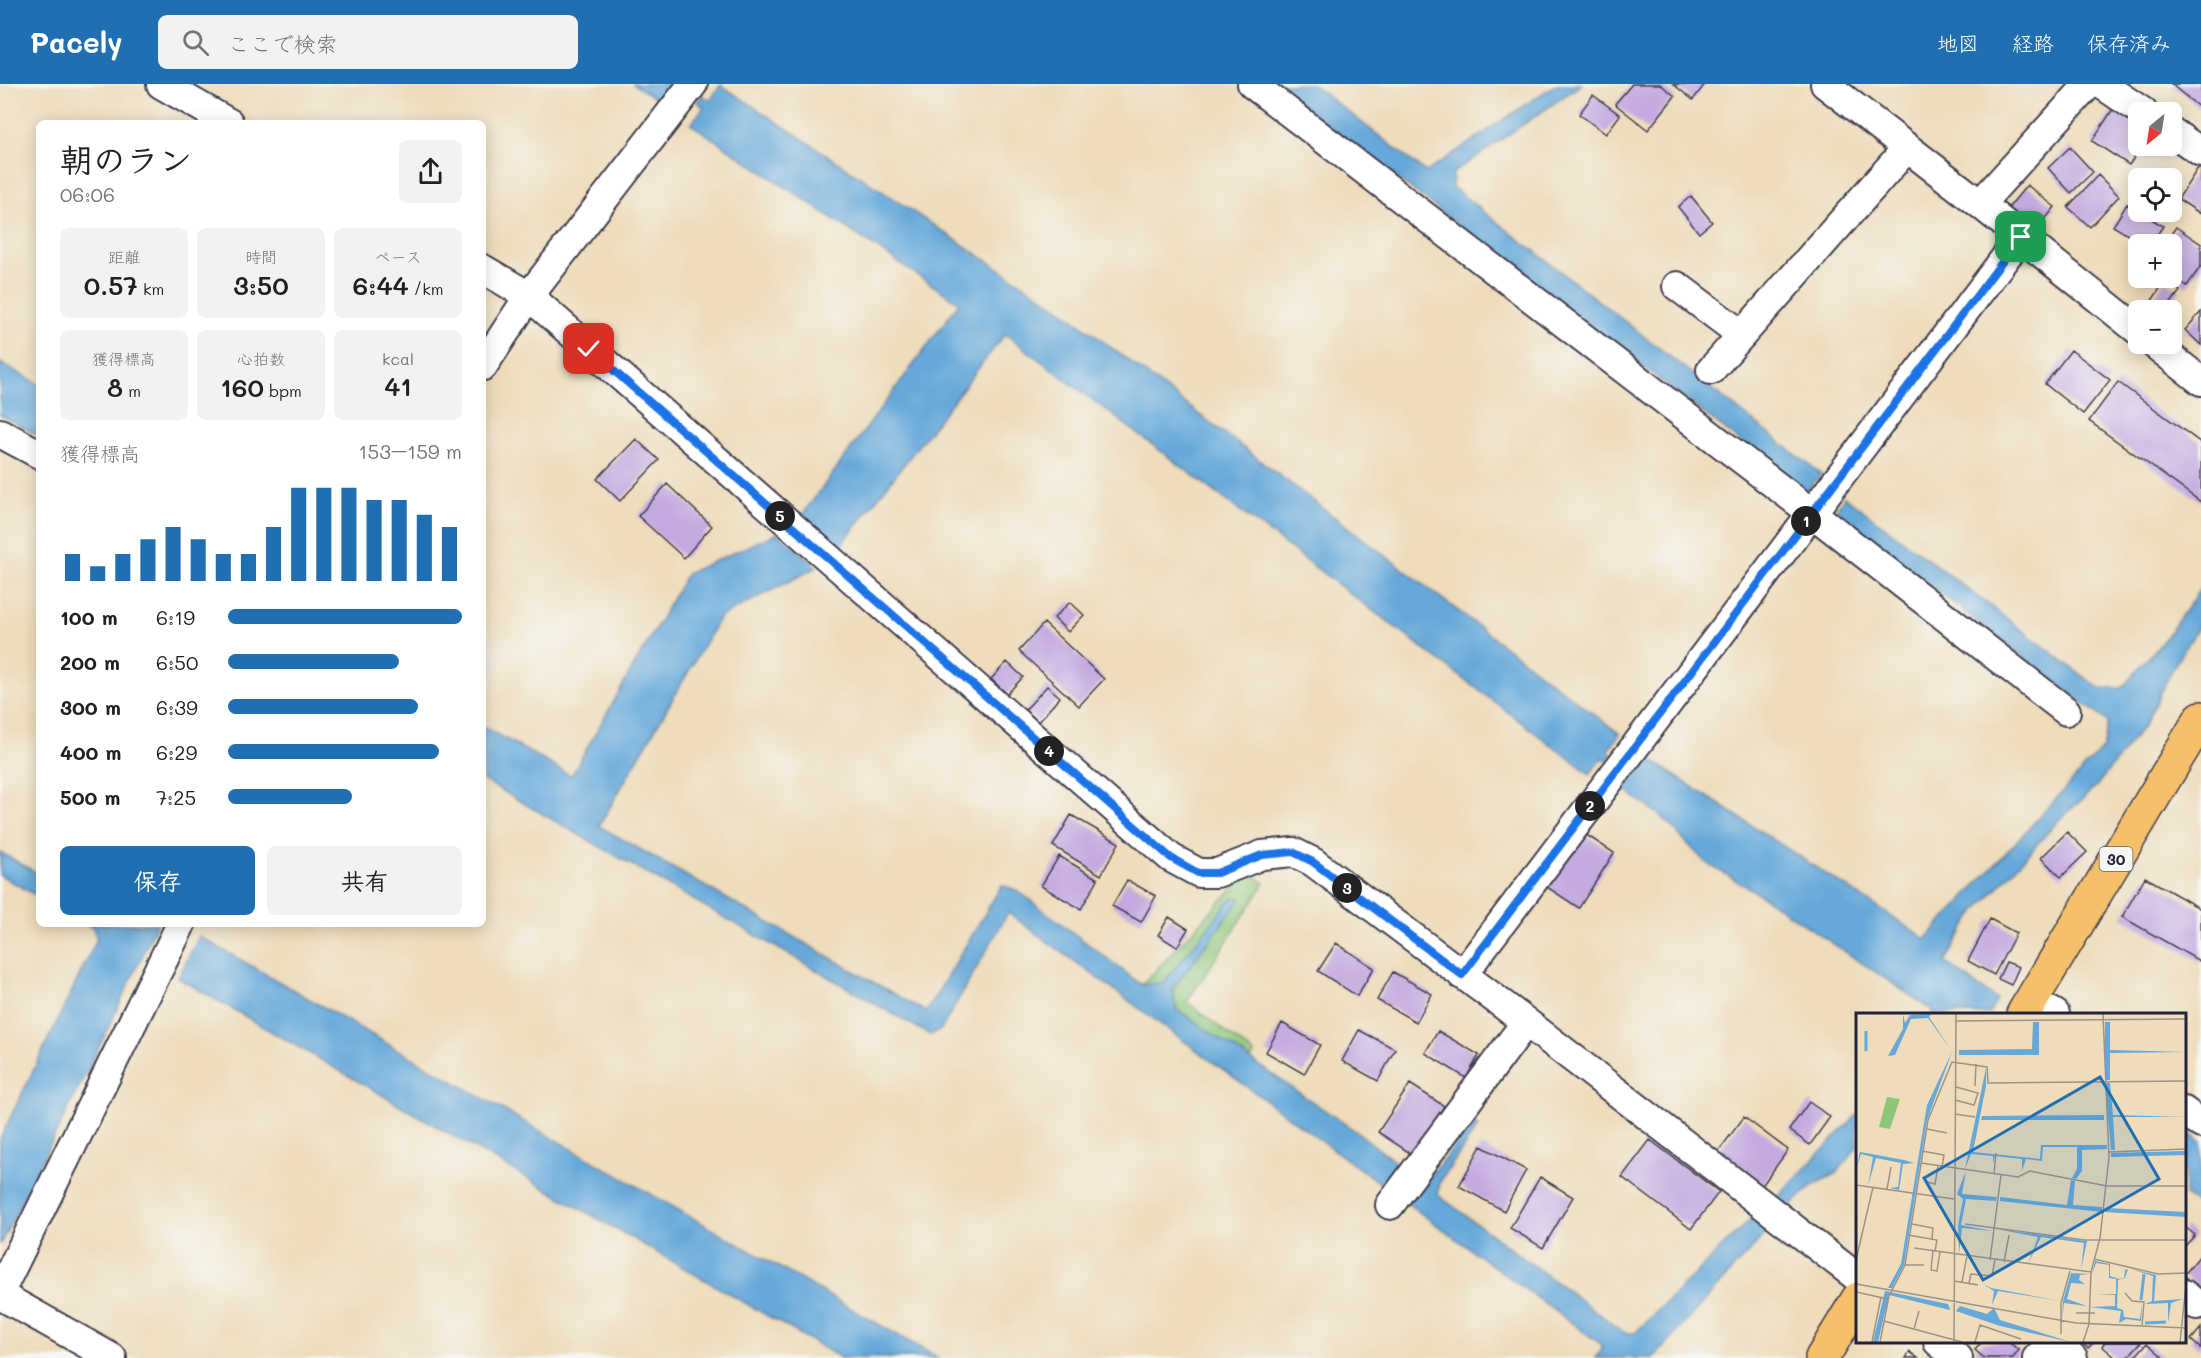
<!DOCTYPE html>
<html lang="ja">
<head>
<meta charset="utf-8">
<style>
  :root { --surface:#fff; --page:#f2f2f2; --text:#202124; --muted:#757577; --accent:#1f6fb2 }
  body { margin:0; font-family:Mali,"Klee One",sans-serif; background:var(--page); color:var(--text); height:100vh; display:flex; flex-direction:column; font-size:22px; white-space:nowrap }
  * { box-sizing:border-box; margin:0 }
  p { font-size:20px; color:var(--muted) }
  .icon { flex:none; width:33px; height:33px; fill:none; stroke:currentColor; stroke-width:2; stroke-linecap:round; stroke-linejoin:round }
  .map { position:relative; flex:1; overflow:hidden }
  .sheet { position:absolute; left:36px; top:36px; width:450px; height:807px; display:flex; flex-direction:column; background:var(--surface); border-radius:9px; box-shadow:0 3px 15px #0003 }
  .sheet>* { flex:none }
  .needle { width:39px; rotate:210deg }
  .buttons { position:absolute; left:2128px; top:18px; display:grid; gap:12px }
  .buttons a { display:grid; place-items:center; width:54px; height:54px; border-radius:9px; background:var(--surface); box-shadow:0 3px 15px #0003; font-size:30px }
  .pin { position:absolute; display:grid; place-items:center; width:51px; height:51px; color:#fff; margin:-26px; border-radius:12px; box-shadow:0 3px 9px #0006 }
  .km { position:absolute; width:30px; height:30px; margin:-15px; border-radius:50%; background:#222; color:#fff; font-size:16px; line-height:30px; text-align:center }
  .round { display:grid; place-items:center; flex:none; width:63px; height:63px; border-radius:9px; background:var(--page) }
  .head { display:flex; align-items:center; justify-content:space-between; height:102px; padding:0 24px }
  h1 { font-size:33px; font-weight:600; line-height:45px }
  .stats { display:grid; grid-template-columns:repeat(3,1fr); gap:9px; height:102px; padding:6px 24px }
  .stats div { display:grid; align-content:center; border-radius:9px; background:var(--page); text-align:center }
  .stats b { font-size:26px; font-weight:600 }
  .stats small { font-size:16px; font-weight:400 }
  .stats p { font-size:16px }
  .chart { height:168px; padding:12px 24px }
  .chart p { display:flex; justify-content:space-between }
  .chart svg { width:100%; height:108px; margin-top:6px; stroke:var(--accent); stroke-width:6 }
  .cta { display:flex; gap:12px; margin-top:auto; padding:12px 24px }
  .cta a { flex:1; height:69px; border-radius:9px; background:var(--accent); color:#fff; font-size:24px; font-weight:600; line-height:69px; text-align:center }
  .cta a+a { background:var(--page); color:var(--text) }
  ul { padding:0 24px; list-style:none; font-size:20px }
  li { display:grid; grid-template-columns:96px 72px 1fr; align-items:center; height:45px }
  li i { height:15px; border-radius:8px; background:var(--accent) }
  header { display:flex; align-items:center; gap:36px; box-sizing:border-box; height:84px; padding:0 30px; background:var(--accent); color:#fff }
  header strong { font-size:28px }
  nav { display:flex; gap:33px; margin-inline-start:auto; font-size:21px }
  .search { width:420px; height:54px; background:var(--page); display:flex; align-items:center; gap:15px; box-sizing:border-box; padding:0 21px; border-radius:9px; color:var(--muted); font-size:22px }
  .map>svg:first-child { display:block }
</style>
</head>
<body>
<header>
<strong>Pacely</strong>
<div class="search"><svg class="icon" aria-label="search" viewBox="0 0 24 24"><circle cx="10" cy="10" r="6"/><path d="M15 15l6 6"/></svg>ここで検索</div>
<nav><a>地図</a><a>経路</a><a>保存済み</a></nav>
</header>
<div class="map">
<svg width="2201" height="1274" viewBox="0 0 2201 1274">
  <rect width="100%" height="100%" fill="#f6f6f2"/>
  <filter id="ink" filterUnits="userSpaceOnUse"><feTurbulence type="fractalNoise" baseFrequency=".0167" numOctaves="2"/><feDisplacementMap in="SourceGraphic" scale="12" xChannelSelector="R" yChannelSelector="G"/><feConvolveMatrix kernelMatrix="1 2 1 2 8 2 1 2 1" color-interpolation-filters="sRGB"/></filter>
  <filter id="wash" filterUnits="userSpaceOnUse"><feTurbulence type="fractalNoise" baseFrequency=".008" numOctaves="4" result="noise"/><feDisplacementMap in="SourceGraphic" scale="24" xChannelSelector="R" yChannelSelector="G"/><feGaussianBlur stdDeviation="1.35" result="paint"/><feColorMatrix in="noise" values="0 0 0 0 0 0 0 0 0 0 0 0 0 0 0 0 0 1.4 0 .05"/><feComposite in="paint" operator="in"/></filter>
  <g filter="url(#wash)">
    <rect width="100%" height="100%" fill="#eedcba"/>
    <!-- green -->
    <path fill="#8ec679" stroke="#58745a" stroke-width="1.5" d="M1248,788L1265,799L1187,918L1254,970L1251,976L1176,925L1173,904L1241,815L1232,814L1163,899L1142,901Z"/>
    <!-- water -->
    <path fill="#65a8d9" stroke="#44658a" stroke-width="1.5" d="M633,0H668L657,15Z
      M1275,0H1312L1426,88L1556,0H1582L1453,89L1452,103L1821,390L1806,408Z
      M721,1L1062,226L1620,650L1608,666L1612,670L1607,677L1602,674L1590,690L1005,250L839,464L802,431L959,219L691,40L704,23L697,18L702,11L710,16Z
      M0,279L39,300V352L0,331Z
      M1844,412L2099,604H2122L2167,552L2201,504V539L2173,584L2145,640L2094,705L2059,736L1971,833L1945,878L1997,916L1989,930H1932V926L1756,808L1706,779L1662,733L1623,705L1648,674L1926,855L2103,664L2108,638L1835,428Z
      M778,449L817,483L720,533L599,742L926,928L1002,801L1018,807L1142,901L1163,899L1232,814H1242L1173,904L1176,925L1360,1050L1423,1100L1474,1040L1478,1042L1440,1098L1438,1111L1625,1249H1635L1754,1132L1770,1144L1654,1274H1595L1601,1267L1602,1261L1008,829L941,946L930,951L483,696V642L571,692L687,489Z
      M0,768L39,790V813L0,791Z
      M86,840H157L105,951L0,1161V1055L97,855L93,844Z
      M199,852L938,1274H841L178,894Z
      M1857,1031V1063L1837,1089L1815,1100L1785,1126L1773,1117Z
      M2184,1045L2201,1058V1123L2185,1112Z"/>
    <g id="blocks">
      <!-- building -->
      <path fill="#c4aae0" d="M1632,0H1660L1675,12L1648,46L1615,20Z
        M1673,0H1705L1693,16Z
        M2171,0H2201V25Z
        M1593,11L1620,31L1606,50L1579,30Z
        M2113,25L2139,42V62H2142L2129,81L2092,57Z
        M2070,63L2093,88L2071,109L2048,84Z
        M2198,84L2201,86V130L2178,115Z
        M2098,91L2119,112L2090,143L2068,123Z
        M2027,101L2055,123L2033,150L2005,128Z
        M1691,112L1712,138L1699,149L1678,123Z
        M2127,120L2163,142L2151,160H2143L2113,142Z
        M2176,143L2201,160V182L2187,202L2172,191V160H2164Z
        M2140,194H2154L2150,200Z
        M2165,197L2180,207L2166,226H2163L2151,218Z
        M2201,228V261L2185,246Z
        M2071,266L2110,296L2083,330L2045,300Z
        M2118,298L2201,359V418L2089,337Z
        M636,355L659,376L620,417L597,395Z
        M667,400L712,442L684,474L638,432Z
        M1070,518L1084,531L1068,548L1054,534Z
        M1044,539L1104,595L1079,622L1019,567Z
        M1007,578L1023,593L1007,610L991,595Z
        M1047,602L1060,613L1038,638L1025,626Z
        M1071,731L1119,759L1101,791L1053,762Z
        M1579,746L1614,769L1579,824L1544,801Z
        M2067,748L2087,768L2061,793L2041,774Z
        M1059,772L1098,795L1081,825L1041,802Z
        M2145,793L2201,825V878L2122,833Z
        M1127,796L1156,812L1141,838L1112,822Z
        M1169,833L1188,845L1177,863L1158,851Z
        M1990,835L2016,849L1994,891L1968,877Z
        M1336,859L1374,884L1357,912L1318,887Z
        M2006,878L2019,883L2011,901L1998,895Z
        M1393,888L1432,910L1416,938L1377,916Z
        M1282,939L1320,961L1304,990L1266,968Z
        M1359,946L1395,965L1378,997L1342,977Z
        M1438,947L1479,971L1466,994L1425,969Z
        M1410,1000L1444,1022L1413,1071L1378,1048Z
        M1809,1018L1830,1033L1810,1061L1789,1046Z
        M1744,1033L1788,1066L1761,1103L1717,1069Z
        M1650,1056L1719,1108L1691,1145L1622,1093Z
        M1481,1062L1526,1086L1504,1127L1459,1102Z
        M1540,1093L1573,1113L1543,1164L1510,1144Z
        M2184,1142L2195,1151L2184,1163Z
        M2201,1170V1206L2184,1191Z
        M2201,1244V1265L2191,1256Z
        M1982,1258H2008L2019,1266L2013,1274H1984L1975,1266Z
        M2081,1258H2094L2088,1264Z
        M2105,1258H2141L2127,1274H2116L2102,1262Z
        M2147,1259L2163,1273L2162,1274H2134Z
        M1910,1268L1918,1274H1906Z"/>
    </g>
  </g>
  <g filter="url(#ink)">
    <use href="#blocks" fill-opacity="0" stroke="#413e4e" stroke-width="1.5"/>
    <g fill="none" stroke-linecap="round" stroke-linejoin="round">
      <!-- minor casing -->
      <g stroke="#413e4e" stroke-width="32">
        <path id="minor" d="M161,0L229,39
          M1252,0L1812,429L2066,627
          M1825,0L1980,120L2139,247
          M2101,0L2143,28
          M2172,48L2201,68
          M1980,120L2089,0
          M483,185L529,212L1171,774L1199,789H1217L1262,771L1293,768L1313,778L1526,938L1858,1194
          M1677,202L1742,251
          M2154,260L2201,297
          M483,282L529,212L693,0
          M1711,286L1907,64
          M0,349L39,370
          M1462,891L2021,153
          M2030,916L2055,930
          M2184,1027L2201,1040
          M1390,1121L1526,938
          M0,1208L181,840
          M2184,1210L2197,1221
          M0,1211L112,1274
          M1938,1258L1958,1274
          M2055,1258L2073,1274
          M2037,1274L2052,1258"/>
      </g>
      <!-- major casing -->
      <g stroke="#413e4e" stroke-width="36">
        <path id="major" d="M2023,930L2201,634
          M1822,1274L1858,1215"/>
      </g>
      <!-- minor -->
      <use href="#minor" stroke="#fff" stroke-width="28"/>
      <!-- major -->
      <use href="#major" stroke="#f6c06b" stroke-width="33"/>
    </g>
  </g>
  <g fill="none" stroke-linecap="round" stroke-linejoin="round" filter="url(#ink)">
    <!-- route casing -->
    <g stroke="#fff" stroke-width="12">
      <path id="route" d="M589,265L1171,774L1198,789H1217L1262,771L1293,768L1313,778L1462,891L2021,153"/>
    </g>
    <!-- route -->
    <use href="#route" stroke="#1a73e8" stroke-width="8"/>
  </g>
  <g text-anchor="middle" dominant-baseline="central" stroke-width="4.5" stroke-linejoin="round" paint-order="stroke">
    <!-- shield labels -->
    <rect fill="#f6f6f2" stroke="#626272" stroke-width="1.5" x="2099.5" y="763" width="33" height="24" rx="4.5"/>
    <g font-size="15" font-weight="bold" fill="#22223b">
      <text x="2116" y="775">30</text>
    </g>
  </g>
  <!-- overview -->
  <g transform="translate(1856 929)">
    <rect width="330" height="330" fill="#eedcba"/>
    <path d="M31,84L44,86L34,116L23,114Z" fill="#8ec679"/>
    <path d="M47,1L49,10L54,2L75,1L73,4L95,37L72,5L55,6L39,42L32,43L47,16ZM177,9H183V42H103V37L176,36ZM249,9H254V37L330,39L254,40V67H249ZM96,39L71,107L48,252L36,275H32L45,251L71,92ZM130,55V73L117,139L184,146L185,132H251V136L226,137V158L220,166L216,165L221,156V134H187L186,148L170,146L166,158V146L139,143L137,150V143L115,141L109,156ZM249,70H254L257,102L330,104H257L259,137H255ZM248,102V107H125L126,103ZM330,138V142L255,144V140ZM4,139L48,147L58,150L47,151L43,177L34,175L42,174L45,150L20,145L12,173L17,144L5,141L0,157ZM110,158L106,181L141,184L140,188L110,186L105,212L137,218L106,215L103,241L102,213L107,186L101,181ZM215,167L219,168L217,192L246,194V199L144,188V184L211,192ZM250,195L330,199V204L249,199ZM140,216L231,228L225,257L228,230L185,224L172,251L182,224ZM239,248L254,251V263L263,266L268,265L269,257L272,256L269,265L262,267L261,295L267,297L268,304L284,306L286,290L285,308L270,306L263,310L265,298L234,294L259,293V282L242,281H260V266L253,265V252L240,250L236,262ZM275,256L300,262L298,288L327,286L315,290L312,310V290L289,291L296,288L297,263ZM215,260L234,261L224,262L223,267L229,271L215,270L211,286L231,293L208,290L206,306L207,288ZM127,271L135,275L204,288L142,278L136,292L138,278ZM29,278L92,291L94,297L33,282L22,329H17ZM104,293L131,301L138,295L144,307L215,329L144,313L100,298Z" fill="#65a8d9"/>
    <path fill="none" stroke="#65a8d9" stroke-width="3" d="M10,38V18M285,287L288,261M289,310L310,309"/>
    <path fill="none" stroke="#9c9287" stroke-width="1.5" d="M100,8L330,6M119,73L120,51M99,87L118,92L122,80L100,74M99,101L119,104M71,116L91,120M66,138L88,142L86,154M253,139L330,136M65,150L162,164L174,158L251,173H330M138,161L140,140M71,169L79,171L82,153M0,172L98,186M31,176L35,154M56,211L77,215L76,226M109,211L229,227H330M52,222L81,227L79,238M58,235L235,259M77,238L75,257L81,258L84,239M238,246L302,261L330,260M0,247L17,174M134,247L145,162M148,249L153,222M49,252H68M98,268L122,272M106,269L111,243M113,270L115,261L136,263L139,247M0,271L220,310L330,315M0,279L32,286M269,280L276,288L288,289L286,312M220,300H239M28,308L106,329M58,316L63,298M205,321V290L214,258M16,329L25,284M24,329L33,283L49,252L72,107L96,49L131,54L132,70L330,68M98,329L100,1M119,329L124,312L165,326M227,329L233,311L235,259L244,225L253,144L247,1M324,329L330,272"/>
    <path fill="#1f6fb2" fill-opacity="0.15" stroke="#1f6fb2" stroke-width="3" d="M244,64L303,166L127,267L68,165Z"/>
    <rect width="330" height="330" fill="none" stroke="#22223b" stroke-width="3"/>
  </g>
</svg>
<div class="buttons">
<a><svg class="needle" viewBox="-14 -14 28 28"><path d="M0-13l5 13h-10z" fill="#e53935"/><path d="M0 13l5-13h-10z" fill="#757577"/></svg></a>
<a><svg class="icon" aria-label="locate" viewBox="0 0 24 24"><circle cx="12" cy="12" r="6"/><path d="M12 2v4M12 18v4M2 12h4M18 12h4"/></svg></a>
<a>+</a>
<a>−</a>
</div>
<div class="pin" style="left:2021px;top:153px;background:#1e9e55"><svg class="icon" aria-label="arrive" viewBox="0 0 24 24"><path d="M6 21V4h12l-3 4 3 4H6"/></svg></div>
<div class="pin" style="left:589px;top:265px;background:#d93025"><svg class="icon" aria-label="check" viewBox="0 0 24 24"><path d="M5 12l5 5 9-10"/></svg></div>
<b class="km" style="left:1806px;top:437px">1</b>
<b class="km" style="left:1590px;top:722px">2</b>
<b class="km" style="left:1347px;top:804px">3</b>
<b class="km" style="left:1049px;top:667px">4</b>
<b class="km" style="left:780px;top:432px">5</b>
<section class="sheet">
<div class="head"><div><h1>朝のラン</h1><p>06:06</p></div><a class="round"><svg class="icon" aria-label="share" viewBox="0 0 24 24"><path d="M12 15V3M7 8l5-5 5 5M5 13v7h14v-7"/></svg></a></div>
<div class="stats">
<div><p>距離</p><b>0.57<small> km</small></b></div>
<div><p>時間</p><b>3:50</b></div>
<div><p>ペース</p><b>6:44<small> /km</small></b></div>
</div>
<div class="stats">
<div><p>獲得標高</p><b>8<small> m</small></b></div>
<div><p>心拍数</p><b>160<small> bpm</small></b></div>
<div><p>kcal</p><b>41</b></div>
</div>
<div class="chart"><p><span>獲得標高</span>153–159 m</p>
<svg viewBox="0 0 160 44" preserveAspectRatio="none"><path d="M5 44V33M15 44V38M25 44V33M35 44V27M45 44V22M55 44V27M65 44V33M75 44V33M85 44V22M95 44V6M105 44V6M115 44V6M125 44V11M135 44V11M145 44V17M155 44V22"/></svg>
</div>
<ul>
<li><b>100 m</b>6:19<i style="width:100%"></i></li>
<li><b>200 m</b>6:50<i style="width:73%"></i></li>
<li><b>300 m</b>6:39<i style="width:81%"></i></li>
<li><b>400 m</b>6:29<i style="width:90%"></i></li>
<li><b>500 m</b>7:25<i style="width:53%"></i></li>
</ul>
<div class="cta"><a>保存</a><a>共有</a></div>
</section>
</div>
</body>
</html>
